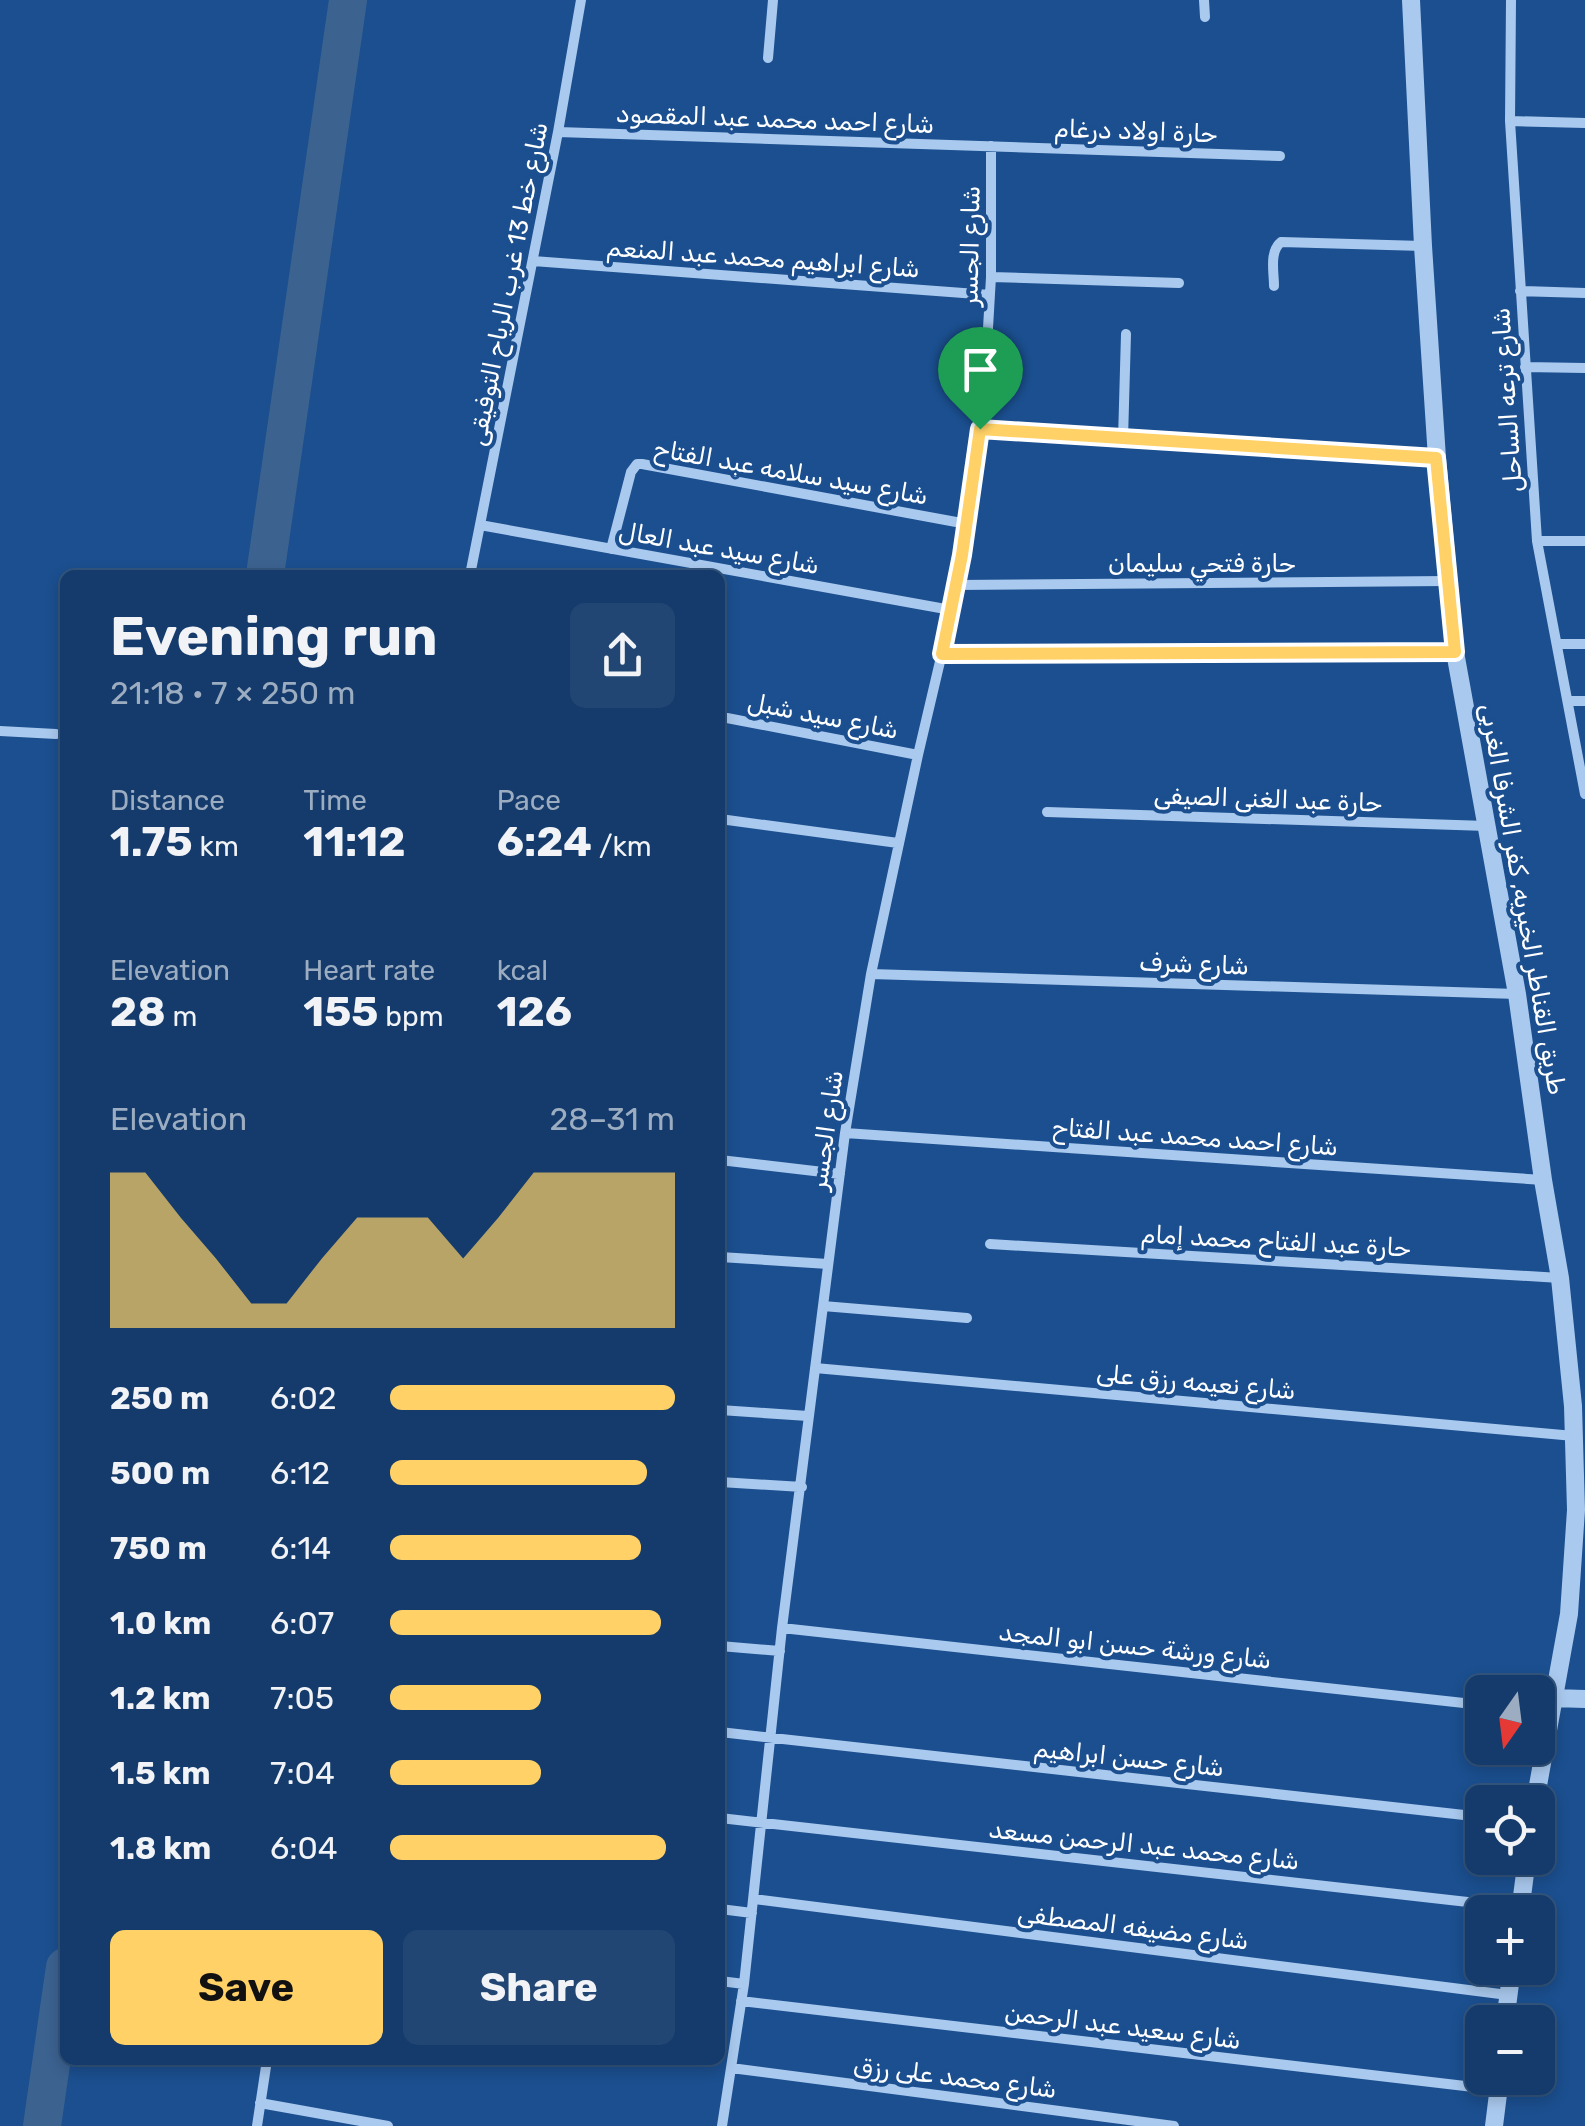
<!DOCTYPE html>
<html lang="en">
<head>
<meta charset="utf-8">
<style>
  :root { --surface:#143b6b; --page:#214673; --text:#f1f3f6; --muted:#9dadc1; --line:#33557e; --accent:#ffd166 }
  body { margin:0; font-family:Rubik,Vazirmatn,sans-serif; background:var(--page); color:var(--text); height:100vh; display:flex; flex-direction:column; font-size:38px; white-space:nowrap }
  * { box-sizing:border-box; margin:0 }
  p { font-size:32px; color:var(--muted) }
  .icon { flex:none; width:55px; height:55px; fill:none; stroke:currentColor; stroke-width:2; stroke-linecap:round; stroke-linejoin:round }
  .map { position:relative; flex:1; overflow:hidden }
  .panel { position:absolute; left:60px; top:570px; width:665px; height:1495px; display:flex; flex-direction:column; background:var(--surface); border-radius:15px; box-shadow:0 5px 15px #0003,0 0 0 2px var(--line) }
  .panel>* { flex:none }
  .needle { width:65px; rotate:194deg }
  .fabs { position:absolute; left:1465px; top:1675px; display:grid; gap:20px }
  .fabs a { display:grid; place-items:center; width:90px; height:90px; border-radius:15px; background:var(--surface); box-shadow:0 5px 15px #0003,0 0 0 2px var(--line); font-size:50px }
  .pin { position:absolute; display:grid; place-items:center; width:85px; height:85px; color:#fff; margin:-102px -42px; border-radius:50% 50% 50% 0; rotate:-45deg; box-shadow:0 0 10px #0007 }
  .pin .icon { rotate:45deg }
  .round { display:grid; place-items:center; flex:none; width:105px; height:105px; border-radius:15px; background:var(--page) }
  .summary { display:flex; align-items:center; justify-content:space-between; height:170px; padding:0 50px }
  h1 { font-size:55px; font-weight:700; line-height:75px }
  .figures { display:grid; grid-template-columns:repeat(3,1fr); gap:15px; height:170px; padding:10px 50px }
  .figures div { display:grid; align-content:center }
  .figures b { font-size:42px; font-weight:700 }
  .figures small { font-size:28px; font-weight:400 }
  .figures p { font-size:28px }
  .chart { height:280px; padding:20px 50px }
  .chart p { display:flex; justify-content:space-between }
  .chart svg { width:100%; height:180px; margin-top:10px; fill:var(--accent); opacity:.7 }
  .primary-button { display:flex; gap:20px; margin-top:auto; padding:20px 50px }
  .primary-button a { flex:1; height:115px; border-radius:15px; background:var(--accent); color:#111; font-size:40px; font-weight:700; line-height:115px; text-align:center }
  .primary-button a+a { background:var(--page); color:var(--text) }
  ul { padding:0 50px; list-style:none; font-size:32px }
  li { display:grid; grid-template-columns:160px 120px 1fr; align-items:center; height:75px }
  li i { height:25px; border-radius:12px; background:var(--accent) }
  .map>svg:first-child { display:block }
</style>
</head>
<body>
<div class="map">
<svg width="1585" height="2126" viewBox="0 0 1585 2126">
  <rect width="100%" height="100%" fill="#1b4f8f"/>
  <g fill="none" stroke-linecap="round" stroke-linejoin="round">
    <!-- canal -->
    <path stroke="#3c6290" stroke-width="38" d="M265,575L348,0
      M42,2126L65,1967"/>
    <!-- minor -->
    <path stroke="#a9c9ee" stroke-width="10" d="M1204,0L1205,17
      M1511,0L1510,121L1537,541L1585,794
      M768,58L773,0
      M1510,121L1585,123
      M558,132L1280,156
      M533,261L990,295
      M991,277L1179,283
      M1274,286C1274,272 1269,252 1281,242L1423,246
      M1520,291L1585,293
      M1525,367L1585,368
      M980,429L1437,458
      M1123,439L1126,334
      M480,525L951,610
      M1537,541H1585
      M611,549L631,472L637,464H642L967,524
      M470,575L558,132L581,0
      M956,585L1447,581
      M1557,644H1585
      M942,653L1455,652
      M1568,701H1585
      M720,718H727L918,755
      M0,731L56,734
      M1047,812L1487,826
      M720,819L898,843
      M871,974L1517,994
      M845,1133L1543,1180
      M720,1160L840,1174
      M990,1244L1560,1278
      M720,1257L828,1264
      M823,1306L967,1318
      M815,1368L1574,1436
      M720,1410L808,1416
      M720,1482L802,1487
      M782,1628L1482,1705
      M720,1646L780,1651
      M720,1732L1482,1817
      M720,1818L1521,1908
      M754,1899L1508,1995
      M720,1909L752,1913
      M720,1981L744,1984
      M741,2001L1499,2090
      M731,2068L1174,2126
      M260,2103L388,2126
      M257,2126L267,2060
      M722,2126L744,1984L782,1628L845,1133L871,974L918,755L942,653L967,524L986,362L991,277V146"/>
    <!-- tertiary -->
    <path stroke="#a9c9ee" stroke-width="18" d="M1411,0L1423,246L1437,458L1455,652L1517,994L1543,1180L1560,1278L1573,1406L1576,1510L1569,1614L1535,1802
      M1553,1698L1585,1699
      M1520,1912L1527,1858
      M1505,2022L1512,1968
      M1494,2126L1500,2078"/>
  </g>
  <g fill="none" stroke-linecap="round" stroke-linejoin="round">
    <!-- route casing -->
    <g stroke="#fff" stroke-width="20">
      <path id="route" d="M980,429L1436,458L1455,652L942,654L962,555Z"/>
    </g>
    <!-- route -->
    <use href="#route" stroke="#ffd166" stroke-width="12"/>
  </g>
  <g text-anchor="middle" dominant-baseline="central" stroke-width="8" stroke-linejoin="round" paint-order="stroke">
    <!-- street labels -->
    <g font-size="25" fill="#fff" stroke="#1b4f8f">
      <text transform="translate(775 119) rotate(2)">شارع احمد محمد عبد المقصود</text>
      <text transform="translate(1136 131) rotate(2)">حارة اولاد درغام</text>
      <text transform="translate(970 246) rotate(-89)">شارع الجسر</text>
      <text transform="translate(763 258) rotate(4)">شارع ابراهيم محمد عبد المنعم</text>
      <text transform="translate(508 284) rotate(-79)">شارع خط 13 غرب الرياح التوفيقى</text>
      <text transform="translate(1507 400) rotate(-94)">شارع ترعه الساحل</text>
      <text transform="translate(791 472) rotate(10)">شارع سيد سلامه عبد الفتاح</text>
      <text transform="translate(719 548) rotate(10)">شارع سيد عبد العال</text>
      <text x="1202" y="563">حارة فتحي سليمان</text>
      <text transform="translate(823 716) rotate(11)">شارع سيد شبل</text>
      <text transform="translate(1268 799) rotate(2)">حارة عبد الغنى الصيفى</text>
      <text transform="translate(1523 899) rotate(80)">طريق القناطر الخيريه, كفر الشرفا الغربى</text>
      <text transform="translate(1194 964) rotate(2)">شارع شرف</text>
      <text transform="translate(826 1130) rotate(-82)">شارع الجسر</text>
      <text transform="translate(1195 1137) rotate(4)">شارع احمد محمد عبد الفتاح</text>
      <text transform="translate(1276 1241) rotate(3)">حارة عبد الفتاح محمد إمام</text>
      <text transform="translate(1196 1382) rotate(5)">شارع نعيمه رزق على</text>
      <text transform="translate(1135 1646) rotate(6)">شارع ورشة حسن ابو المجد</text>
      <text transform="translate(1129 1758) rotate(6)">شارع حسن ابراهيم</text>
      <text transform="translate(1144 1845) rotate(6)">شارع محمد عبد الرحمن مسعد</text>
      <text transform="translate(1133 1927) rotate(7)">شارع مضيفه المصطفى</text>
      <text transform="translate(1123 2026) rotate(7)">شارع سعيد عبد الرحمن</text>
      <text transform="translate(955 2077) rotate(7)">شارع محمد على رزق</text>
    </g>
  </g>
</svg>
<div class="fabs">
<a><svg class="needle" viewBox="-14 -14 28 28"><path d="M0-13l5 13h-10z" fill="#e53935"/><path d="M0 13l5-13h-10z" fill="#9dadc1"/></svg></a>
<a><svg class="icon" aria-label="locate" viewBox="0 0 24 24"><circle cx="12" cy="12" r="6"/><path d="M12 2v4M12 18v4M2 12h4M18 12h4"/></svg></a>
<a>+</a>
<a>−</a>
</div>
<div class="pin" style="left:980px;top:429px;background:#1e9e55"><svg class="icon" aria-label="arrive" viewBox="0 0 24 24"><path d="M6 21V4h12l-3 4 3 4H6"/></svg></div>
<section class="panel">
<div class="summary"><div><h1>Evening run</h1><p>21:18 · 7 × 250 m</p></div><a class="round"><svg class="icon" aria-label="share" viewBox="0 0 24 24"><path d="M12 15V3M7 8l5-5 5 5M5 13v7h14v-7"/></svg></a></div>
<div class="figures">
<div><p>Distance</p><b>1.75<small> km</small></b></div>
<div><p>Time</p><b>11:12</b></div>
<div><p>Pace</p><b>6:24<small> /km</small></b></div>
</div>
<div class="figures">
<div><p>Elevation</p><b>28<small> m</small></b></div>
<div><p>Heart rate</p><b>155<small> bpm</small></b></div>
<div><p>kcal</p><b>126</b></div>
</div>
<div class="chart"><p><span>Elevation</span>28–31 m</p>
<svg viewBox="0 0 160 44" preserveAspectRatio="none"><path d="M0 44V6L10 6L20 17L30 27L40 38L50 38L60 27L70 17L80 17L90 17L100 27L110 17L120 6L130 6L140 6L150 6L160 6V44z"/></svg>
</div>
<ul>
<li><b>250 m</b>6:02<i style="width:100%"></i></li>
<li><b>500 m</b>6:12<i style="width:90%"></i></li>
<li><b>750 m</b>6:14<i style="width:88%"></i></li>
<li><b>1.0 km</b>6:07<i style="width:95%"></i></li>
<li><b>1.2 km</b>7:05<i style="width:53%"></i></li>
<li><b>1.5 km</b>7:04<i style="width:53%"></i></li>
<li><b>1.8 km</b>6:04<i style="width:97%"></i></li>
</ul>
<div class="primary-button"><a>Save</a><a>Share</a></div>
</section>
</div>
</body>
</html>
